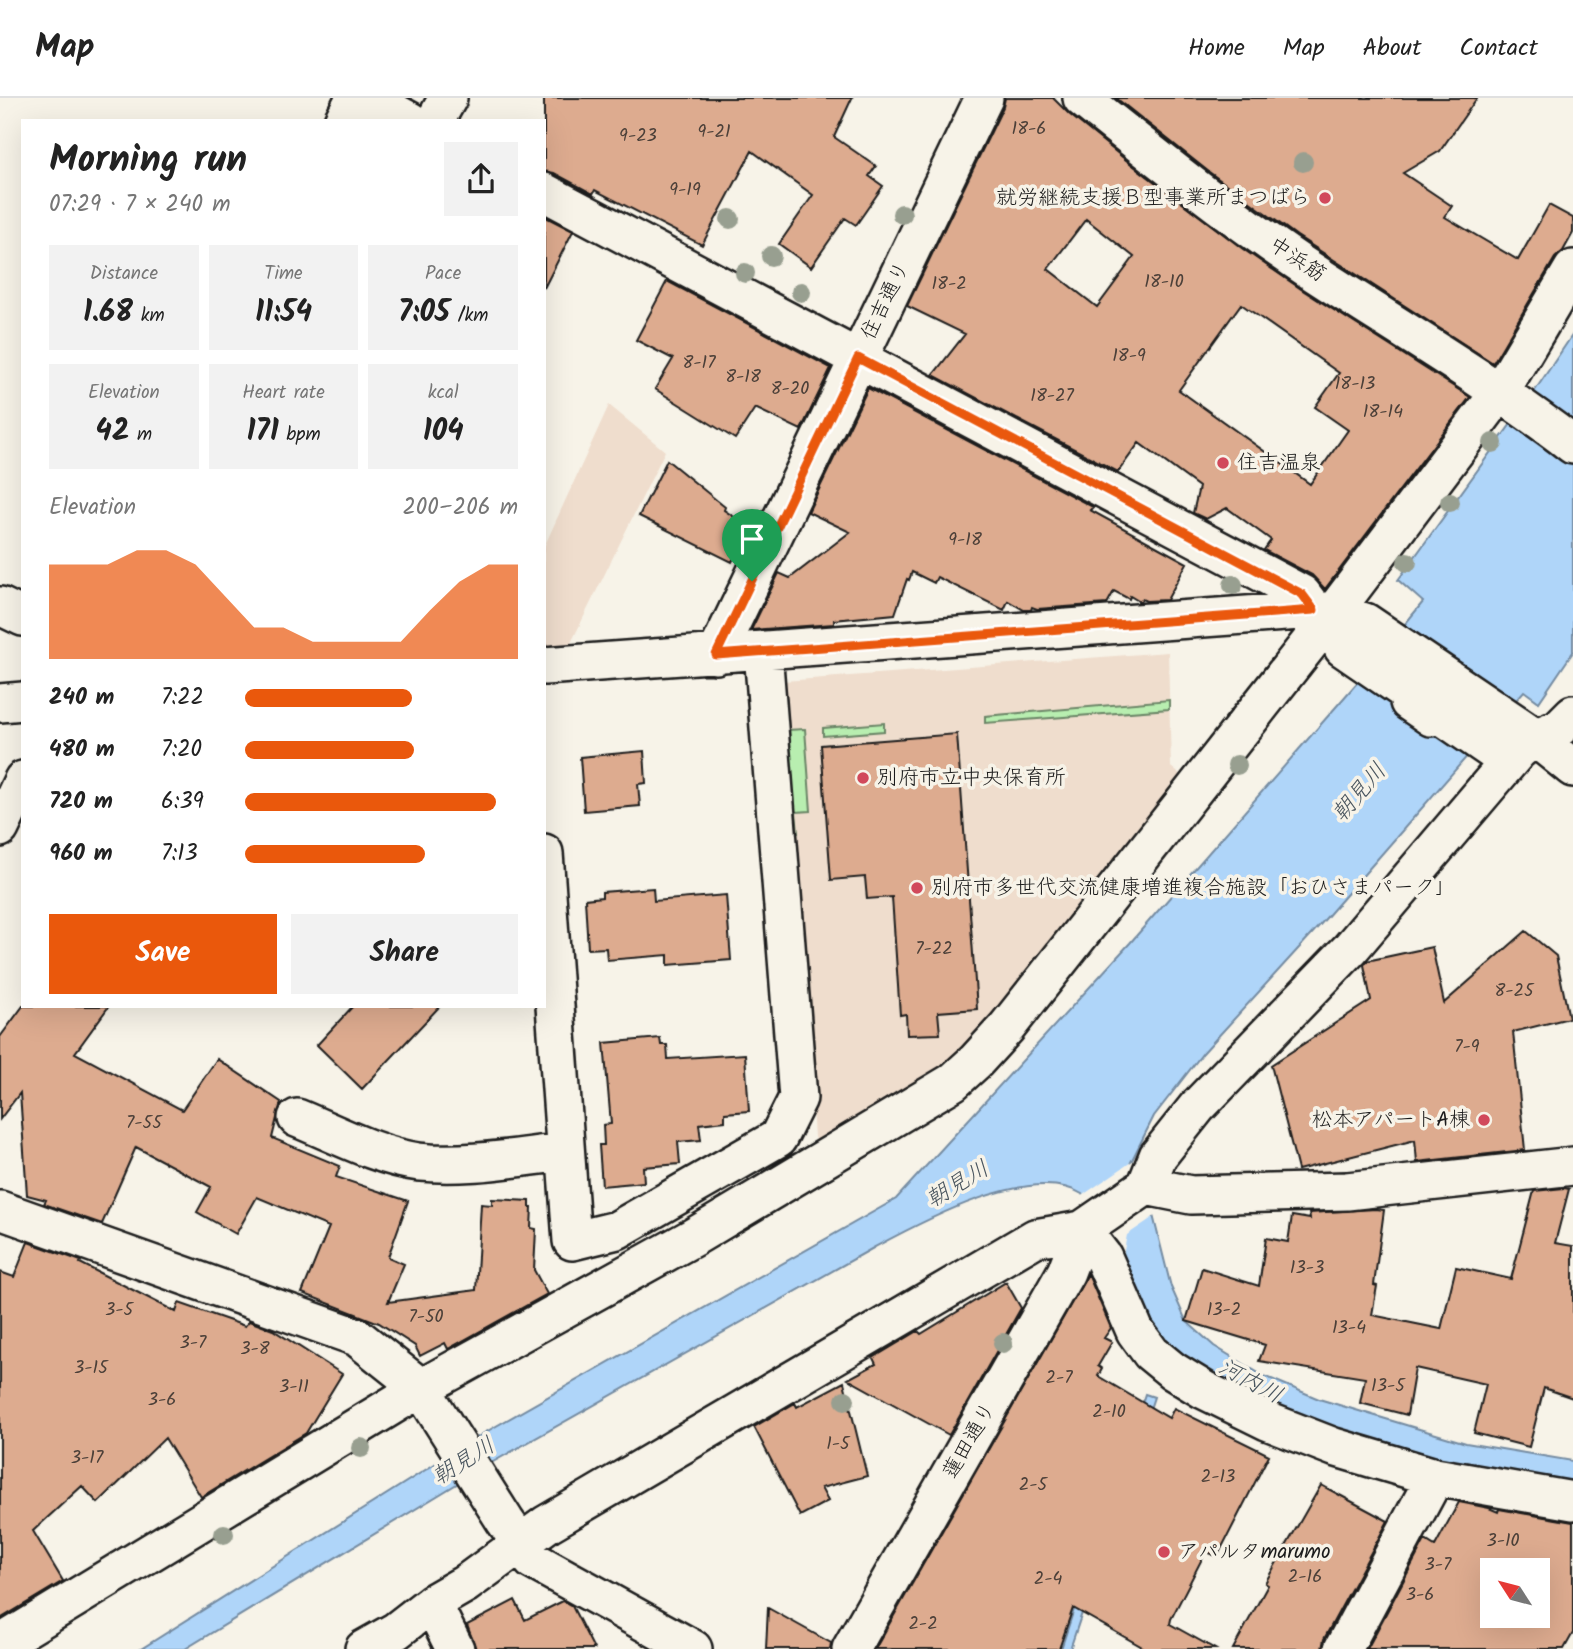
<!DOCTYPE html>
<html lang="en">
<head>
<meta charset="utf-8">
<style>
  :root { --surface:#fff; --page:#f2f2f2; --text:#222; --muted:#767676; --line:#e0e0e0; --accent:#ea580c }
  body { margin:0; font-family:Kalam,"Klee One",sans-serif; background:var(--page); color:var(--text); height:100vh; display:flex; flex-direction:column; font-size:26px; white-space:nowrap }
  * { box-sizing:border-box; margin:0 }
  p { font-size:23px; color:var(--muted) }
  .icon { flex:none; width:38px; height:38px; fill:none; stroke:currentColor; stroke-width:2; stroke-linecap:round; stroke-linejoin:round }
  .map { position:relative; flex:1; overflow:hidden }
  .drawer { position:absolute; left:21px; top:21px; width:525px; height:889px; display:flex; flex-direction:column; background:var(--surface); border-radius:0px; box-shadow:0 7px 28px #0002 }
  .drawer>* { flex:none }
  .needle { width:46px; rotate:306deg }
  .tools { position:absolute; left:1480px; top:1460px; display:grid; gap:14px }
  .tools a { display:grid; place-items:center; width:70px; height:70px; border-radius:0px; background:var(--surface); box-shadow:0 7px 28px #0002; font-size:35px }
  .pin { position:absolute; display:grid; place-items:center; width:60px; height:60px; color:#fff; margin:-72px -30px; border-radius:50% 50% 50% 0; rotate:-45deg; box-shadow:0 0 7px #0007 }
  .pin .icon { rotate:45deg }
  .round { display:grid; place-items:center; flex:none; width:74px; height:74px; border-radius:0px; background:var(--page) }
  .summary { display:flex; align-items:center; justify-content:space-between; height:119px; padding:0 28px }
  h1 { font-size:38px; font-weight:600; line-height:52px }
  .figures { display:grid; grid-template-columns:repeat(3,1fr); gap:10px; height:119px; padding:7px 28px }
  .figures div { display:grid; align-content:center; border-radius:0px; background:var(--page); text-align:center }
  .figures b { font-size:30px; font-weight:600 }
  .figures small { font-size:19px; font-weight:400 }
  .figures p { font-size:19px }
  .chart { height:196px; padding:14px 28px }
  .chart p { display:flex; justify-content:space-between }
  .chart svg { width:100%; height:126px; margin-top:7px; fill:var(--accent); opacity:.7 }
  .cta { display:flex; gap:14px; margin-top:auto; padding:14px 28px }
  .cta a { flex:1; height:80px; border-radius:0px; background:var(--accent); color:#fff; font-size:28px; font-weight:600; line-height:80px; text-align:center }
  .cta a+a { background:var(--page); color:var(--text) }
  ul { padding:0 28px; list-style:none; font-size:23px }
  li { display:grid; grid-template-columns:112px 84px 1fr; align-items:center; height:52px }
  li i { height:18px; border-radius:9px; background:var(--accent) }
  header { display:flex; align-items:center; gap:42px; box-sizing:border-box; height:98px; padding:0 35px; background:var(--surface); border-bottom:2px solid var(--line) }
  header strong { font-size:33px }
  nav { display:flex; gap:38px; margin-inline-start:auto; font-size:24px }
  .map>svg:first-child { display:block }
</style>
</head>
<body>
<header>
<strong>Map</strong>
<nav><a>Home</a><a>Map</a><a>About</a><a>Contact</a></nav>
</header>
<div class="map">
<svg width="1573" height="1551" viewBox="0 0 1573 1551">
  <rect width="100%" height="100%" fill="#f7f3e8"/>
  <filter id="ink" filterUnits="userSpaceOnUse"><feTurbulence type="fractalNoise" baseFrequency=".0143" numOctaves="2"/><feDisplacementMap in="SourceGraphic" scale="14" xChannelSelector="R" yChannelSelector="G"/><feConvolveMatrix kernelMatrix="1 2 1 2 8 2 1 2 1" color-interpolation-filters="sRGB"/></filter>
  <g filter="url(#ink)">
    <!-- built -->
    <path fill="#efddcd" d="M609,307L665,353L569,549L544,551V449Z
      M1168,554L1171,669L1183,679L1031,876L956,961L822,1051L814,1039L784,583Z"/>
    <!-- green -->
    <path fill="#b8eeb0" stroke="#6a8566" stroke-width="2" d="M1169,602V611L985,625V618Z
      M884,625V633L823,638V630Z
      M805,631L811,713L796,714L798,735H794L787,632Z"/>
    <!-- water -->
    <path fill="#afd5f9" stroke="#748ba1" stroke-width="2" d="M1573,236V554L1539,604L1524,593L1319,828L1203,955L1154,1018L1130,1066L1153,1117L1171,1189L1186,1223L1214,1248L1262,1277L1319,1301L1466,1345L1573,1363V1397L1454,1374L1246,1305L1158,1243L1082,1096C1030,1065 923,1123 875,1149L493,1364L185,1551H141L484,1335L896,1101L1130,845L1356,586L1423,504L1398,482L1534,294Z
      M1145,1296L1154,1299L1070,1551H1061Z"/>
    <!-- pier -->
    <path fill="#f7f3e8" d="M1137,1060L1133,1066L1155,1118L1127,1137L1120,1173L1080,1099Z"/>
    <!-- building -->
    <path fill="#ddab8f" stroke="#1c1c1c" stroke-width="2" fill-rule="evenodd" d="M544,0H852L834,39L876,68L869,78L883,88L856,127L845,120L811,169L779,146L813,97L752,53L702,147L595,92L593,96L554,75L544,73Z
      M1005,0H1053L1069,16L1126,62L1243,151L1304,193L1470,299L1325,491L1312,477L1264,452L1271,442L1227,410L1206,421L1193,415L1199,389L1139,345L1118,374L933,277L965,236L907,208L1003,9ZM1086,121L1134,159L1097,209L1048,171ZM1241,206L1339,275L1315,309L1348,332L1310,386L1179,292Z
      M1116,0H1477L1440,53L1403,75L1452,108L1445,119L1518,162L1549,107L1573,120V135L1563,153L1555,160L1493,265L1297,138L1209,74Z
      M544,118L573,133L544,190Z
      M667,183L831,270L801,332L755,310L735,341L655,291L673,261L636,242Z
      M868,290L1093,409L1090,412L1187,465L1167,502L1146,503L1142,501L1140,504L1130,498L1129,501L1114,493L1107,506L1037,511L1032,509L1031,512H1024L1008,503L1004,512L937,479L934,485L912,474L909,482L907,481L895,516L834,522V526L751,532L779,475L790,480L850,434L808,414Z
      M667,362L725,409L724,412L749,429L732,464L639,418Z
      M957,636L977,911L938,914L940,936L907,937L906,916L900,917L892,799L867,801L865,779L831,782L821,647Z
      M644,653L646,685L638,686L640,708L584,713L580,659Z
      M653,790L654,803L726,797L731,862L668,867V857L607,862L606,850L588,851L585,801L602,799V794Z
      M1526,833L1556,858L1569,920L1513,934L1525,1052L1417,1064L1415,1042L1298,1072L1271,967L1371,902L1364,867L1367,863L1432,849L1444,905Z
      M23,908H109L75,955L182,1012L217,961L281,1004L272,1040L340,1068L336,1079L408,1103L388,1159L404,1166L388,1204L476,1192L481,1106L492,1107V1101L530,1103V1109H532L531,1130L536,1131L534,1172L547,1196L448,1251L445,1245L420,1258L415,1248L379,1225L302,1195L329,1129L257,1099L236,1136L197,1114L211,1089L136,1049L102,1126L44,1106L46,1102L27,1097L20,995L0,1021V939Z
      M353,908H440L362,991L317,947Z
      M660,940L661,947H667L668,961L745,956L749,1013L725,1015V1023L699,1026L701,1042L678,1044L680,1066L643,1069L644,1084L602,1088L599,1047H604L603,1027L611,1026L604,945Z
      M1564,1090L1569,1091L1555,1145L1573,1148V1300L1544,1290L1529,1349L1474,1335L1486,1286L1415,1270L1407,1317L1360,1305L1365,1280L1259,1263L1265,1247L1186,1223L1202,1170L1259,1188L1266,1140L1288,1144L1292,1118L1310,1121L1309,1115L1376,1111L1384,1112L1374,1187L1377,1188L1372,1217L1441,1231L1456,1169L1511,1181L1534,1093Z
      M28,1144L81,1163L80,1165L176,1214L179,1205L245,1228L249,1223L273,1232L342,1276L306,1335L201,1399L165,1340L98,1405L82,1388L33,1433L63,1483L0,1521V1174L14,1179Z
      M1088,1176L1111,1230L1104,1240L1112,1244L1098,1268L1102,1271L1098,1278L1169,1320L1174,1310L1269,1357L1217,1459L1206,1453L1171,1521L1170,1526L1215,1551H1146L1073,1510L1059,1551H875Z
      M1006,1184L1021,1210L949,1337L848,1281L876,1266L873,1260L918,1233L921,1236Z
      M844,1284L867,1378L821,1390L828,1403L800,1418L754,1329L795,1305L797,1309Z
      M1321,1387L1388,1423L1324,1541L1322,1551H1233L1268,1487L1265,1485Z
      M1459,1404L1489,1410L1498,1414L1499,1411L1573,1424V1535L1564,1551H1367L1425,1442L1435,1448ZM1493,1472H1538V1517H1493Z
      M515,1502L525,1522L563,1503L572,1508L594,1551H476L467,1527Z
      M768,1510L831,1545L830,1551H766Z"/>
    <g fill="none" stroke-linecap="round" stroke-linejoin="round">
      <!-- street casing -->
      <g stroke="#1c1c1c" stroke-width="42">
        <path id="street" d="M367,0L410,23
          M1082,0C1158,61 1234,122 1316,176C1402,232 1491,284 1573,347
          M343,23L355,0
          M435,23L448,0
          M544,94L1302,496L1314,512L1334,514L1365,524L1528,634L1573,670
          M0,508L23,519
          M1351,541L1510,650L1502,659L1435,613L1431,619L1409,604L1413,598L1343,550Z
          M716,557L984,0
          M544,568L1314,512
          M0,605L23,603
          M0,730L23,682
          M544,755L572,1143L617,1132L778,1040L798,1000L763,553
          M297,1020C334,1035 379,1059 419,1064C467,1069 518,1059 565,1054
          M1146,1088L1191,1097L1347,1093L1573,1068
          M0,1112L357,1239L421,1290L505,1423L532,1462L693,1551
          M1082,1132L1103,1159L1135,1233L1151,1255L1173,1273L1204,1292L1267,1323L1334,1349L1435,1379L1573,1403
          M432,1505L455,1551
          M0,1546L421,1290L692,1140L953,984L976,963L1007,929L1334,514L1500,294L1573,171
          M364,1551L396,1533L432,1505L465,1486L547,1426L1035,1140L1082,1132L1146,1088L1158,1058L1197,1009L1350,851L1518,653L1534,640L1559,630L1573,616
          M851,1551L1066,1174L1082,1132
          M1343,1551L1435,1379"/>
      </g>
      <!-- street -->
      <use href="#street" stroke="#f7f3e8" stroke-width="37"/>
    </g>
    <!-- trees -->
    <g fill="#989f90">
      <circle cx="1303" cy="64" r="10"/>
      <circle cx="902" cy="116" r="10"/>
      <circle cx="730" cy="121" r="10"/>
      <circle cx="771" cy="158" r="10"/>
      <circle cx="745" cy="175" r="10"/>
      <circle cx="801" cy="194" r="10"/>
      <circle cx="1493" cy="345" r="10"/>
      <circle cx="1450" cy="404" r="10"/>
      <circle cx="1407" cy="464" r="10"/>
      <circle cx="1233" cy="487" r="10"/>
      <circle cx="1237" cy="667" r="10"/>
      <circle cx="1003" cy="1245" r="10"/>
      <circle cx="845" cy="1302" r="10"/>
      <circle cx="361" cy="1350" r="10"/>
      <circle cx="224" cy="1436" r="10"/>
    </g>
  </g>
  <g fill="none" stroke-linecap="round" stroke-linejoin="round" filter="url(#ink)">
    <!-- route casing -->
    <g stroke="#fff" stroke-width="14">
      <path id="route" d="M858,260L1302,496L1314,512L716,557Z"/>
    </g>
    <!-- route -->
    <use href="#route" stroke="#ea580c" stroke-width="9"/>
  </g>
  <!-- markers -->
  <g fill="#d1495b" stroke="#f7f3e8" stroke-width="2.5">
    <circle cx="1325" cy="100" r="7"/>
    <circle cx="1223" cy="365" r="7"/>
    <circle cx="863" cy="680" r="7"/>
    <circle cx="917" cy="790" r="7"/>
    <circle cx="1484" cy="1022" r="7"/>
    <circle cx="1164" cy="1454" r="7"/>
  </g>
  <g text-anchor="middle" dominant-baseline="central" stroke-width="7" stroke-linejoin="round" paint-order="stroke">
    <!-- number labels -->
    <g font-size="18" fill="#4c4039">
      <text x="1029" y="31">18-6</text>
      <text x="714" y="34">9-21</text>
      <text x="638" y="38">9-23</text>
      <text x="685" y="92">9-19</text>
      <text x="1164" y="184">18-10</text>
      <text x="949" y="186">18-2</text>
      <text x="1129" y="258">18-9</text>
      <text x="699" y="265">8-17</text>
      <text x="743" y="279">8-18</text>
      <text x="1355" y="286">18-13</text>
      <text x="790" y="291">8-20</text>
      <text x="1052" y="298">18-27</text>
      <text x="1383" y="314">18-14</text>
      <text x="965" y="442">9-18</text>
      <text x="934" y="851">7-22</text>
      <text x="1514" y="893">8-25</text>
      <text x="1467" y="949">7-9</text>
      <text x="144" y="1025">7-55</text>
      <text x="1307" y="1170">13-3</text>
      <text x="119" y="1212">3-5</text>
      <text x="1224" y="1212">13-2</text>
      <text x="426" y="1219">7-50</text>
      <text x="1349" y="1230">13-4</text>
      <text x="193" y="1245">3-7</text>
      <text x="255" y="1251">3-8</text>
      <text x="91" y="1270">3-15</text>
      <text x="1059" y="1280">2-7</text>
      <text x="1388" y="1288">13-5</text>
      <text x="294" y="1289">3-11</text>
      <text x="162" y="1302">3-6</text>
      <text x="1109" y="1314">2-10</text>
      <text x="838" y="1346">1-5</text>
      <text x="87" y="1360">3-17</text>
      <text x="1218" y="1379">2-13</text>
      <text x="1033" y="1387">2-5</text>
      <text x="1503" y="1443">3-10</text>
      <text x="1438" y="1467">3-7</text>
      <text x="1305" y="1479">2-16</text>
      <text x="1048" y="1481">2-4</text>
      <text x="1420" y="1497">3-6</text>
      <text x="923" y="1526">2-2</text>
    </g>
    <!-- poi labels -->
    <g font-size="21" fill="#1c1c1c" stroke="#f7f3e8" text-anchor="start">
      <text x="1311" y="100" text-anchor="end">就労継続支援Ｂ型事業所まつばら</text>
      <text x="1237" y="365">住吉温泉</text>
      <text x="877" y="680">別府市立中央保育所</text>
      <text x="931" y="790">別府市多世代交流健康増進複合施設「おひさまパーク」</text>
      <text x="1470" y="1022" text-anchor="end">松本アパートA棟</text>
      <text x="1178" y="1454">アパルタmarumo</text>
    </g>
    <!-- street labels -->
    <g font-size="21" fill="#1c1c1c" stroke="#f7f3e8">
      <text transform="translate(1297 162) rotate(34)">中浜筋</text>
      <text transform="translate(886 203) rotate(-64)">住吉通り</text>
      <text transform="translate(970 1343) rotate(-60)">蓮田通り</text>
    </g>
    <!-- water labels -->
    <g font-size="23" font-style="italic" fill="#48545e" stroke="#f7f3e8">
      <text transform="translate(1360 695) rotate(-49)">朝見川</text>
      <text transform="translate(958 1087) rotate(-31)">朝見川</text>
      <text transform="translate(1250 1284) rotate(28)">河内川</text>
      <text transform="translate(464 1364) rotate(-32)">朝見川</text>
    </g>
  </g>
</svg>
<div class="tools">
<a><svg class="needle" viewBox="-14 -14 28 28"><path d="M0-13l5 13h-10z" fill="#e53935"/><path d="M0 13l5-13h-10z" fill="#767676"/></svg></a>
</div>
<div class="pin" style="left:752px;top:483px;background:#1e9e55"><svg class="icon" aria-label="arrive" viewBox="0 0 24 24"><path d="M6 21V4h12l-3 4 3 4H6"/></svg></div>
<section class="drawer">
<div class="summary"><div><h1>Morning run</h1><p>07:29 · 7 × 240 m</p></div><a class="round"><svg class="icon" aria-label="share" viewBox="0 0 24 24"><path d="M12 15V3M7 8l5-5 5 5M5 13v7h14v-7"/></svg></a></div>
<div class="figures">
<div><p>Distance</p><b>1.68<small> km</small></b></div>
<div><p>Time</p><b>11:54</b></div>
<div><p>Pace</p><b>7:05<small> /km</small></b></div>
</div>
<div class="figures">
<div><p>Elevation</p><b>42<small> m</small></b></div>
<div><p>Heart rate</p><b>171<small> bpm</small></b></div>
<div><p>kcal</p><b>104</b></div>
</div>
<div class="chart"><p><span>Elevation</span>200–206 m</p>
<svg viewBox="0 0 160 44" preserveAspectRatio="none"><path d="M0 44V11L10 11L20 11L30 6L40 6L50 11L60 22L70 33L80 33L90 38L100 38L110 38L120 38L130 27L140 17L150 11L160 11V44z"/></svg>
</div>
<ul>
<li><b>240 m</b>7:22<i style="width:61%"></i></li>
<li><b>480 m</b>7:20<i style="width:62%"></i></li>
<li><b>720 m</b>6:39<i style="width:92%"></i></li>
<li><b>960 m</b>7:13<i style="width:66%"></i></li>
</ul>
<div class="cta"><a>Save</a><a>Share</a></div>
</section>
</div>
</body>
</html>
